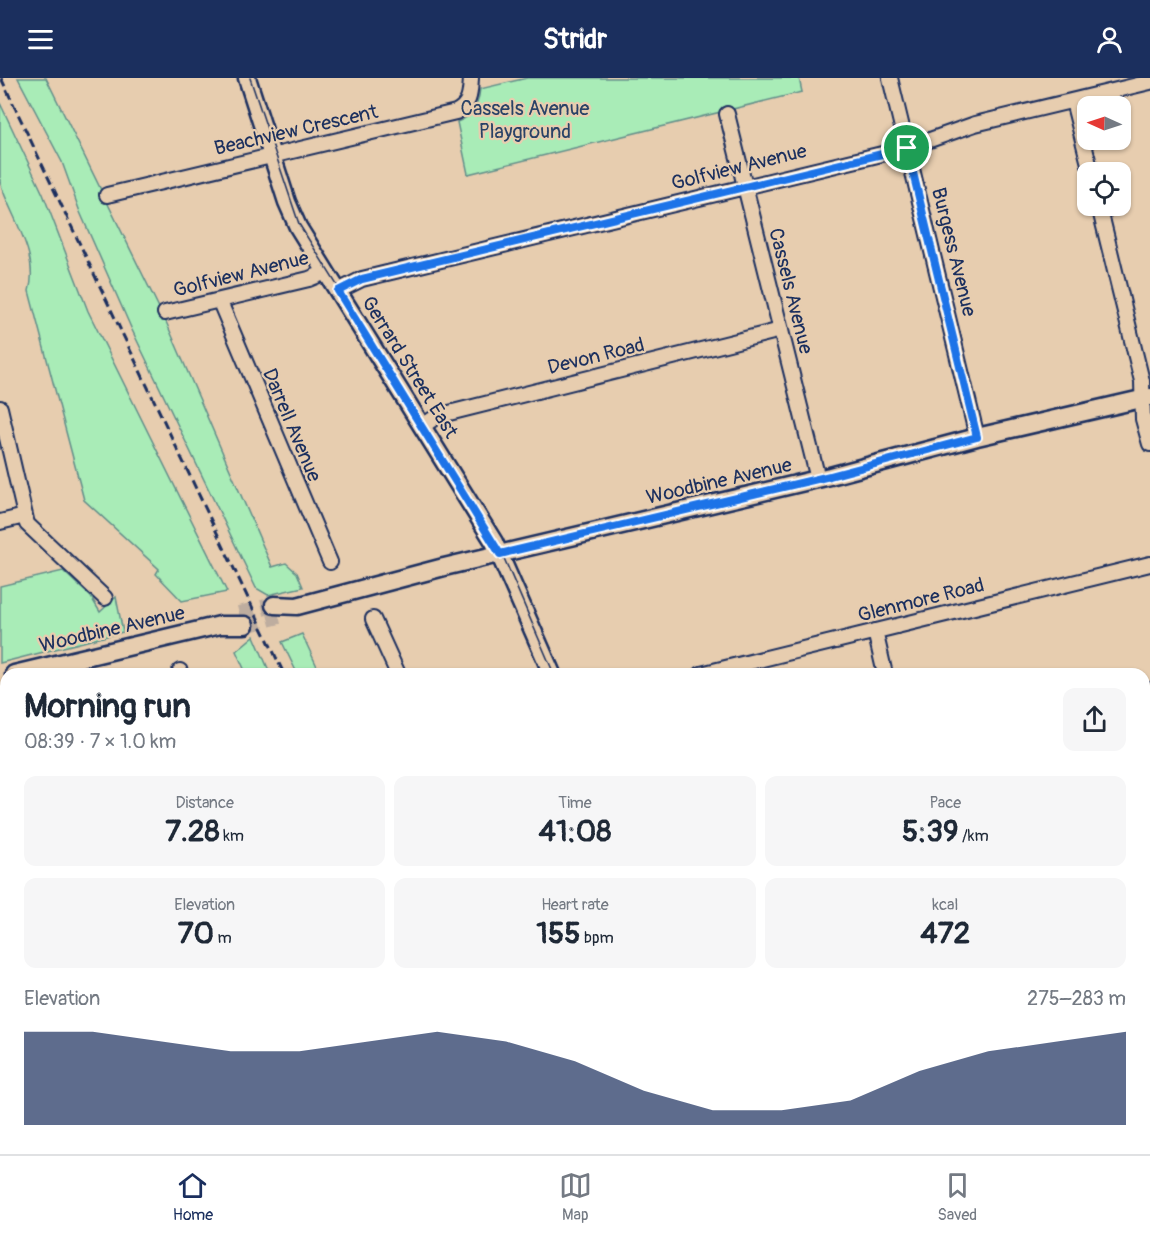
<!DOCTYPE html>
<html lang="en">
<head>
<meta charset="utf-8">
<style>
  :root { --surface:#fff; --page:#f6f6f7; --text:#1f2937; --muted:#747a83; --line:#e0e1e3; --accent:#1b2f5e }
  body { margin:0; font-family:Pangolin,sans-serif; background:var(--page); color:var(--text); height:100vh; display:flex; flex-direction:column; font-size:22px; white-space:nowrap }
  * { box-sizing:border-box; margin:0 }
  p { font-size:20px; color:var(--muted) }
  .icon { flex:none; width:33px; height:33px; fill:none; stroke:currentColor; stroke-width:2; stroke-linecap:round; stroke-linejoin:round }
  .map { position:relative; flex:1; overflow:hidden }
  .panel { position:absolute; left:0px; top:590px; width:1150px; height:488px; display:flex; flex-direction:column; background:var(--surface); border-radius:18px 18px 0 0; box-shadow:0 2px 4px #0004 }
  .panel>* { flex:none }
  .needle { width:39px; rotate:273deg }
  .fabs { position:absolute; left:1077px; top:18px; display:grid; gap:12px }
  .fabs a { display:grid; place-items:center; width:54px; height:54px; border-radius:12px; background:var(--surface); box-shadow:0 2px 4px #0004; font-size:30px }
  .pin { position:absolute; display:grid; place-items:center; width:51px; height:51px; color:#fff; margin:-26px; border:3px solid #fff; border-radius:50%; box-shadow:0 2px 6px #0007 }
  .round { display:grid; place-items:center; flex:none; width:63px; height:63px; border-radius:12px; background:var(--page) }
  .head { display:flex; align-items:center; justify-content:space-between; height:102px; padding:0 24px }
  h1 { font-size:33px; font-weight:700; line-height:45px }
  .stats { display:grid; grid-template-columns:repeat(3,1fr); gap:9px; height:102px; padding:6px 24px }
  .stats div { display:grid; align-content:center; border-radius:12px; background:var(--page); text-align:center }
  .stats b { font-size:30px; font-weight:700 }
  .stats small { font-size:16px; font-weight:400 }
  .stats p { font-size:16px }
  .chart { height:168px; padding:12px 24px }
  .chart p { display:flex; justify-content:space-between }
  .chart svg { width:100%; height:108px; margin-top:6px; fill:var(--accent); opacity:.7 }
  header { display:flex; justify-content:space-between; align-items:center; height:78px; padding:0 24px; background:var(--accent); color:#fff; font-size:27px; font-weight:700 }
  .tab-bar { display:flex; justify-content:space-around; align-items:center; height:84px; border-top:2px solid var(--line); background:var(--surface); font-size:16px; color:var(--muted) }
  .tab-bar a { display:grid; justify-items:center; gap:3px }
  .tab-bar .active { color:var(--accent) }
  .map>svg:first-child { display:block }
</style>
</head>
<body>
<header><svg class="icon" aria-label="menu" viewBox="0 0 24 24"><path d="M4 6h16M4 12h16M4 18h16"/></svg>Stridr<svg class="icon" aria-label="person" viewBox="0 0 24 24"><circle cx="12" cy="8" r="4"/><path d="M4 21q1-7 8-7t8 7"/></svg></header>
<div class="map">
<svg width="1150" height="1076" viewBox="0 0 1150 1076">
  <rect width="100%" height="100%" fill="#e7cdaf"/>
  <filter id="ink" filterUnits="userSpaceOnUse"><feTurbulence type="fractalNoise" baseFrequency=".0167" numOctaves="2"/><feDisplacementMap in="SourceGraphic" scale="12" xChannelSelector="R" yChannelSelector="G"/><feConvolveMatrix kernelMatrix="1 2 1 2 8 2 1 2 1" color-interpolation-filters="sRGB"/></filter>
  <g filter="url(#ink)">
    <!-- green -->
    <path fill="#a9ecb7" stroke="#628e8a" stroke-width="1.5" d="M18,0H46L167,246L272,489L286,485L297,495L303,509L268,517L256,510L132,252L80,134L62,84Z
      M527,0H799L802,14L468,96L457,44C474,38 478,28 480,11Z
      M0,25L43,116L88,233L227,514L182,523L156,496L159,491L84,422L29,213C40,176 10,138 0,104C0,86 0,45 0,25Z
      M63,493L91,519L100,534L116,519L123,554L0,585V508Z
      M302,556L320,595H297L282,564Z
      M254,558L270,595H246L236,573Z
      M6,1014V1071H16V1076H0V1015Z
      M402,1071H493L495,1076H404Z"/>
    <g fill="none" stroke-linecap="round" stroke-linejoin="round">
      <!-- stream -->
      <path stroke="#5c93b0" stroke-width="3" d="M443,1071L444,1076"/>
      <!-- major-tunnel -->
      <path stroke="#bead9f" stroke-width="16" stroke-dasharray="16 8" stroke-linecap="butt" d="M239,536L274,527
        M245,547L279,538"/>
      <!-- minor casing -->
      <g stroke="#1b2f5e" stroke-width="18">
        <path id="minor" d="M890,0L977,359
          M1073,23L1091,94
          M727,36L818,401
          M107,117L456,34C471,26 470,15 471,0
          M1099,128L1142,303L1143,341L1150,366
          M338,213L362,201L907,70L975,46L1150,4
          M220,224L330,484
          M165,235L309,201L326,194
          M0,330L27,446L105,520
          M423,348L437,338L781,252
          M0,444L25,438
          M373,541L398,596
          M875,553L885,596
          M180,593L181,596
          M701,596L1150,486
          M1144,613L1150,612
          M1144,744L1150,742
          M0,783L6,781
          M1144,876L1150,875
          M0,933H6
          M1144,997L1146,1004
          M261,1071L271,1076
          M617,1071L620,1076
          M797,1071L801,1076
          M207,1076L212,1071
          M340,1076L360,1071"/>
      </g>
      <!-- major casing -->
      <g stroke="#1b2f5e" stroke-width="21">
        <path id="major" d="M247,0L287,124L298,149L494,464L552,596
          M274,527L297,528L444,489L830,398L977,359L1150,319
          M14,596L220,547H245
          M979,1071L985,1076"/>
      </g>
      <!-- minor -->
      <use href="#minor" stroke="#e7cdaf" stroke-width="14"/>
      <!-- major -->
      <use href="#major" stroke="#e7cdaf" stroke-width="16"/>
      <!-- tram -->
      <path stroke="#1b2f5e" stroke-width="1.5" d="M250,0L299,146L497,464L554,596
        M982,1071L989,1076"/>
      <!-- rail -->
      <path stroke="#1b2f5e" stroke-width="3" stroke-dasharray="9 4.5" stroke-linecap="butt" d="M1,0L284,596
        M517,1071L519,1076"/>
    </g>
  </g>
  <g fill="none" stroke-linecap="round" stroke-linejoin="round" filter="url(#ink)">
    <!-- route casing -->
    <g stroke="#fff" stroke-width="12">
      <path id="route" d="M907,70L977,359L830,398L500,476L338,213L362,201Z"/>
    </g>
    <!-- route -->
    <use href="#route" stroke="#1a73e8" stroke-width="8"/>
  </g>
  <g text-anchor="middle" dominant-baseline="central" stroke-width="4.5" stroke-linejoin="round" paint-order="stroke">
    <!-- park labels -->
    <g font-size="20" fill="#294267" stroke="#e7cdaf">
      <text x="525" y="30">Cassels Avenue<tspan x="525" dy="23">Playground</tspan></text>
    </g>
    <!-- street labels -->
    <g font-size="20" fill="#1b2f5e" stroke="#e7cdaf">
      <text transform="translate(296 52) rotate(-13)">Beachview Crescent</text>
      <text transform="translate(739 89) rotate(-14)">Golfview Avenue</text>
      <text transform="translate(954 174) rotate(76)">Burgess Avenue</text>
      <text transform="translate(241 196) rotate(-14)">Golfview Avenue</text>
      <text transform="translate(791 213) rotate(76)">Cassels Avenue</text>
      <text transform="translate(596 278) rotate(-14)">Devon Road</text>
      <text transform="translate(410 289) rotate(58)">Gerrard Street East</text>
      <text transform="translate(292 347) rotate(67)">Darrell Avenue</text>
      <text transform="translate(719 403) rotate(-13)">Woodbine Avenue</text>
      <text transform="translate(921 522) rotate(-14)">Glenmore Road</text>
      <text transform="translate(112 551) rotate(-13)">Woodbine Avenue</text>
    </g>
  </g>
</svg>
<div class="fabs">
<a><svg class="needle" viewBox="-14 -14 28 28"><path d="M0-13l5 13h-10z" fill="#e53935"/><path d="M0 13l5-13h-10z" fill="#747a83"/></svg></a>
<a><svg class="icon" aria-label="locate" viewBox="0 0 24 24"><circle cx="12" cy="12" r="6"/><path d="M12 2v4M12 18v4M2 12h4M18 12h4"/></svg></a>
</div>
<div class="pin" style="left:907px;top:70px;background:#1e9e55"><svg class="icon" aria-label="arrive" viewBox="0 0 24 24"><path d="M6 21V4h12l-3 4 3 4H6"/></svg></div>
<section class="panel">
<div class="head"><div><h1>Morning run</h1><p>08:39 · 7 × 1.0 km</p></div><a class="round"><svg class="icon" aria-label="share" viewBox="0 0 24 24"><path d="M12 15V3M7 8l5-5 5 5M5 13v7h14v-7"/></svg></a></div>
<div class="stats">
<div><p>Distance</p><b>7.28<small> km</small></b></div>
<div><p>Time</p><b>41:08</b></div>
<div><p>Pace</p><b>5:39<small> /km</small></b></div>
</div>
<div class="stats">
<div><p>Elevation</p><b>70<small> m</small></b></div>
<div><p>Heart rate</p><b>155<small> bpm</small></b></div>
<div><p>kcal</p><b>472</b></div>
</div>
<div class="chart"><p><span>Elevation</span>275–283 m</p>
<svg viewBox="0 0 160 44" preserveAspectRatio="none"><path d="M0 44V6L10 6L20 10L30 14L40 14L50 10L60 6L70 10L80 18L90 30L100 38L110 38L120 34L130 22L140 14L150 10L160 6V44z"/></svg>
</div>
</section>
</div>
<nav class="tab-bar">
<a class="active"><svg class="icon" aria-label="home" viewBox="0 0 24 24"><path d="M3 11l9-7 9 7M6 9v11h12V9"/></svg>Home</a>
<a><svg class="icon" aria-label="map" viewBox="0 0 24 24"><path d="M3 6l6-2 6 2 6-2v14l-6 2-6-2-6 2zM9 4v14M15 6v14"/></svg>Map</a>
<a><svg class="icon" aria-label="saved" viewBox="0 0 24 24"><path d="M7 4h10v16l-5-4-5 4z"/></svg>Saved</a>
</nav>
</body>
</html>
